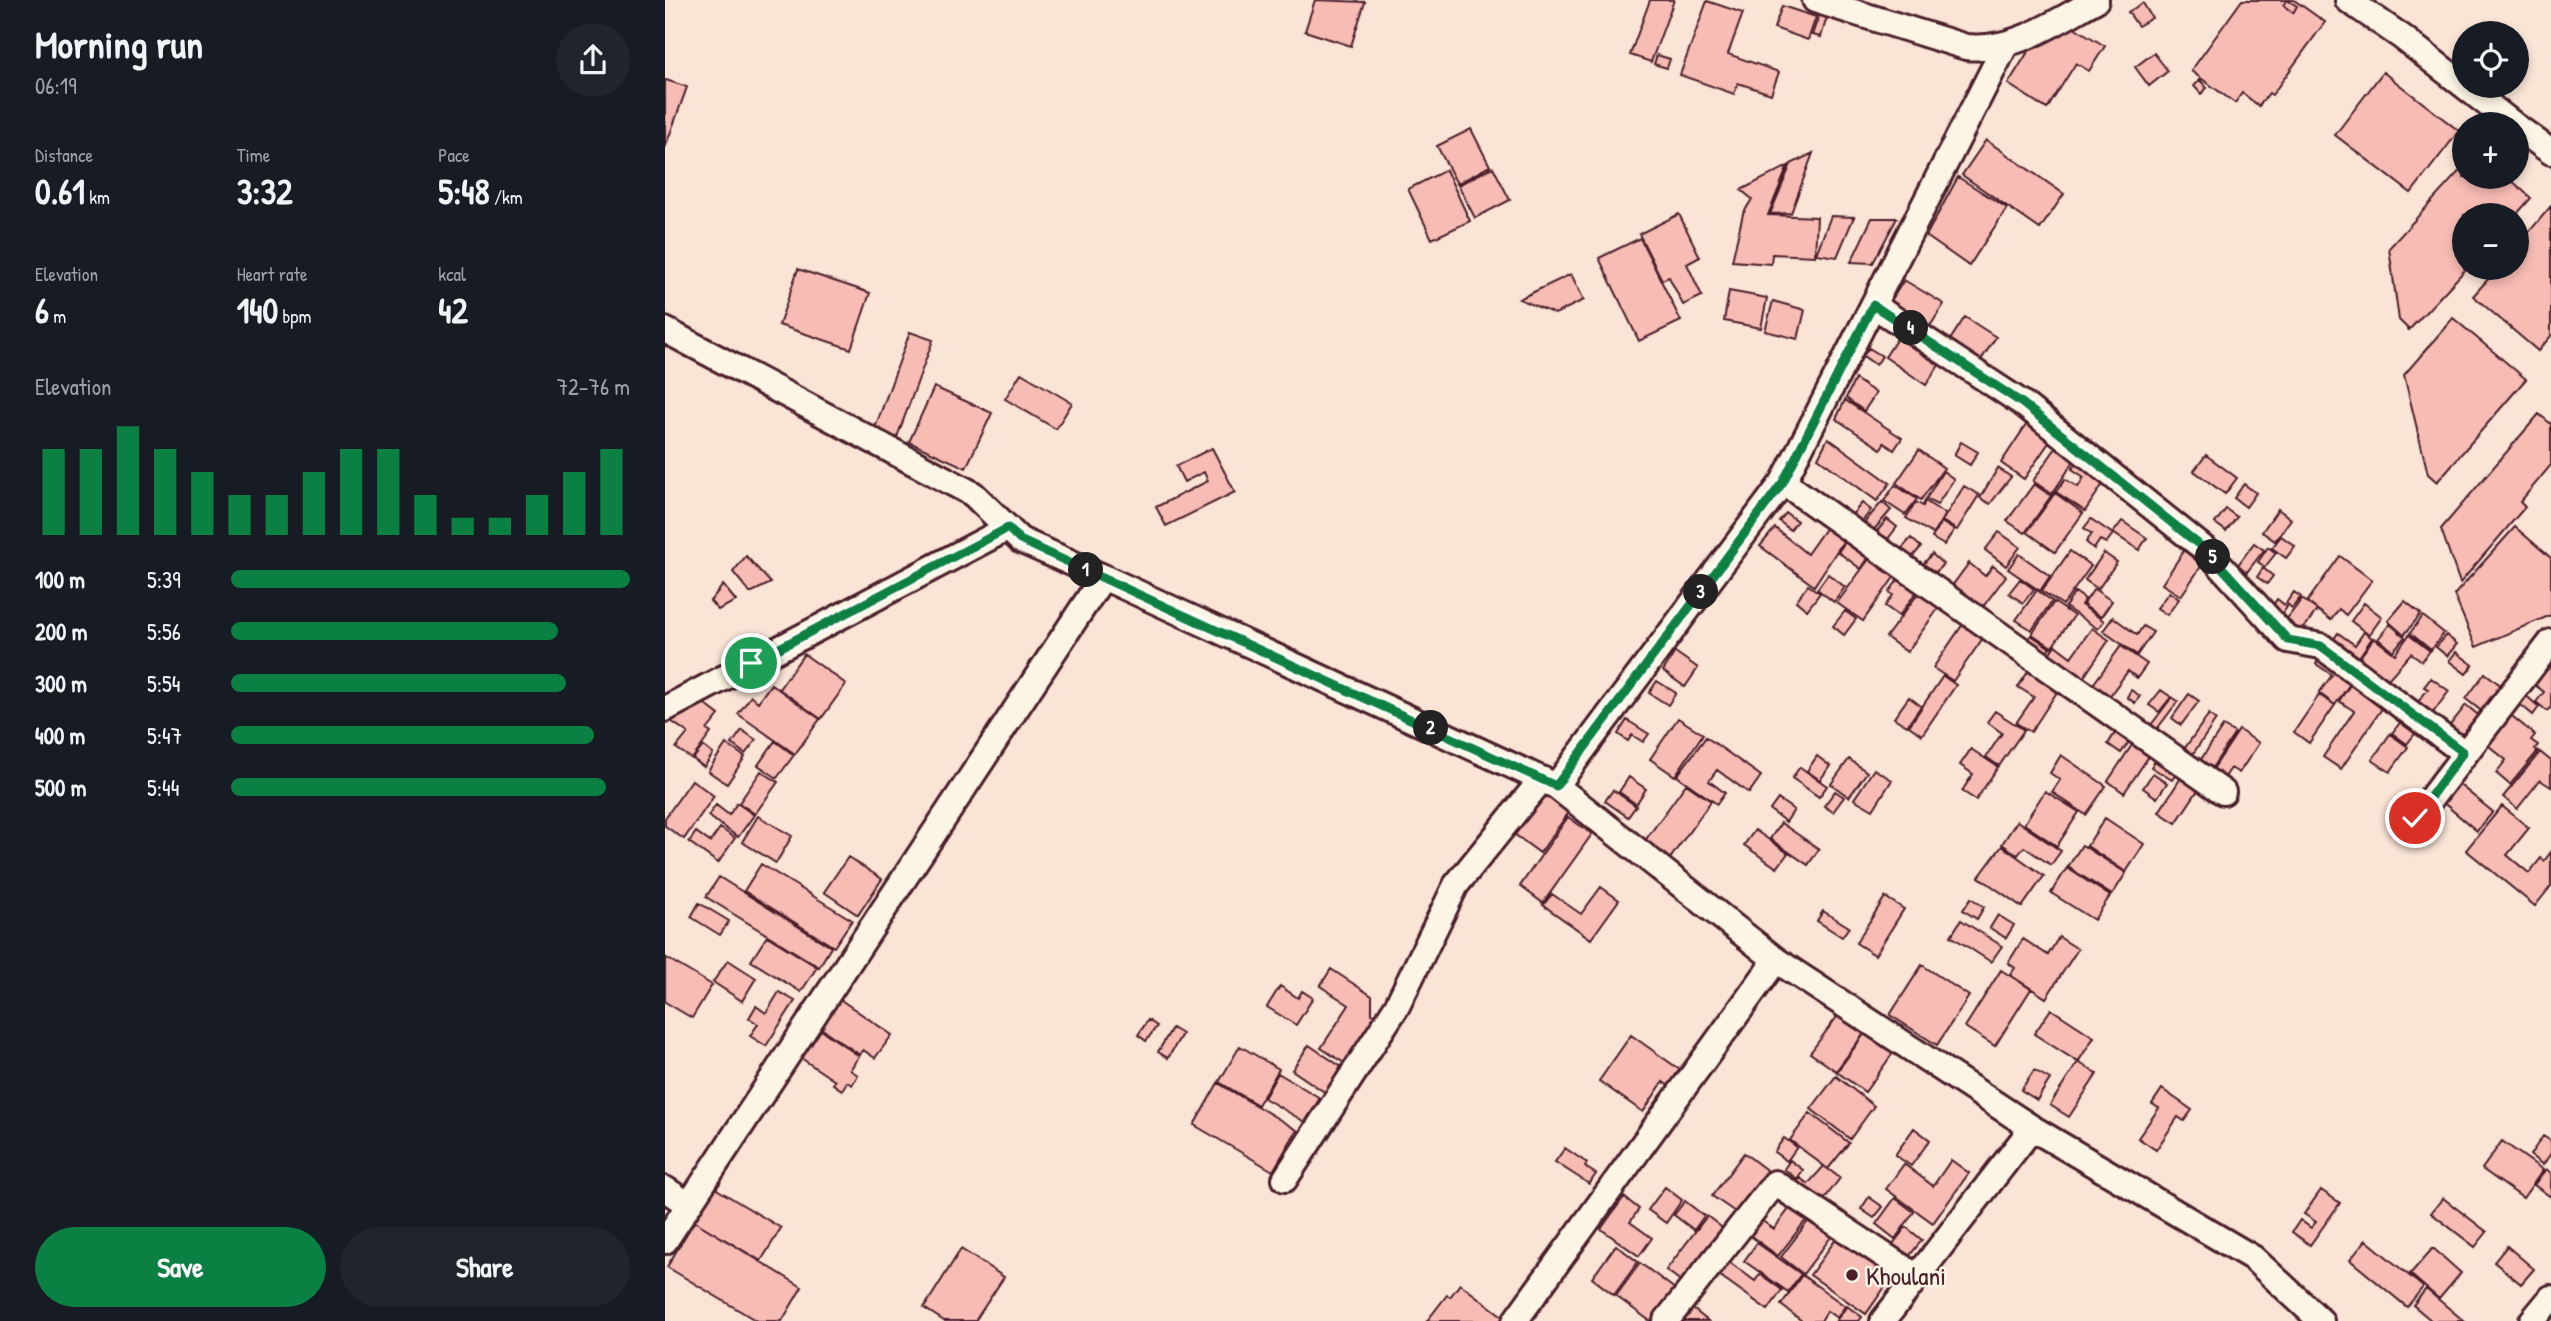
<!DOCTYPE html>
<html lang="en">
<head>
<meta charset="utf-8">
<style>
  :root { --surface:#171b24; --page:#20242c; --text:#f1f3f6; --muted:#9ea1a6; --accent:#0b8043 }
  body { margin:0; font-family:"Patrick Hand",sans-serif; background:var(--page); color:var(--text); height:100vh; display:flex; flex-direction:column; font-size:26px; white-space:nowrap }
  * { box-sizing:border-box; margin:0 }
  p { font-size:23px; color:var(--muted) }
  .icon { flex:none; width:38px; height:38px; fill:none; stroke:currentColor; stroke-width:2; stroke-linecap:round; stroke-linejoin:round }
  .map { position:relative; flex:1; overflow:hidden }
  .drawer { display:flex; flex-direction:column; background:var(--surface); width:665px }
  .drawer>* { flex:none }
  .buttons { position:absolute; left:1787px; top:21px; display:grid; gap:14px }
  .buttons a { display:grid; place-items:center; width:77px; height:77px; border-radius:50%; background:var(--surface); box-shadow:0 4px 10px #0003; font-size:35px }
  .pin { position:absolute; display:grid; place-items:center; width:60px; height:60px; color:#fff; margin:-30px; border:4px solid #fff; border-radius:50%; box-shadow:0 2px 7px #0007 }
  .km { position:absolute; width:35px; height:35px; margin:-18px; border-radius:50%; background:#222; color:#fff; font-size:19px; line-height:35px; text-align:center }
  .round { display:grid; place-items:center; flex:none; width:74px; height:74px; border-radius:37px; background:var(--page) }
  .summary { display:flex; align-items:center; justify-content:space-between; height:119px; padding:0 35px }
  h1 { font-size:38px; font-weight:700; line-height:52px }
  .stats { display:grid; grid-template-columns:repeat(3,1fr); gap:10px; height:119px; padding:7px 35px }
  .stats div { display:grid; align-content:center }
  .stats b { font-size:35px; font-weight:700 }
  .stats small { font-size:19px; font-weight:400 }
  .stats p { font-size:19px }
  .chart { height:196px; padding:14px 35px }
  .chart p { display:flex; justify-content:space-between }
  .chart svg { width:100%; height:126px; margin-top:7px; stroke:var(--accent); stroke-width:6 }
  .cta { display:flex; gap:14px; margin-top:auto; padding:14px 35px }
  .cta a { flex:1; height:80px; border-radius:42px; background:var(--accent); color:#fff; font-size:28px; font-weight:700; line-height:80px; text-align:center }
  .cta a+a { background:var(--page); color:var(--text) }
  ul { padding:0 35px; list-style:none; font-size:23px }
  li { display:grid; grid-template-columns:112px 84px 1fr; align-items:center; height:52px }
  li i { height:18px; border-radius:9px; background:var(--accent) }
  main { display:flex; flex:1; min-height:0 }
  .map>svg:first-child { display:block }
</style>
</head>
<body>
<main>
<section class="drawer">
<div class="summary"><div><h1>Morning run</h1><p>06:19</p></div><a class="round"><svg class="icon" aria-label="share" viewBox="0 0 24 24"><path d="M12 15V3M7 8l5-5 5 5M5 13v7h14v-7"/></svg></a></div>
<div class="stats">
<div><p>Distance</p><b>0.61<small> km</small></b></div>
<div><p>Time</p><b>3:32</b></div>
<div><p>Pace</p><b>5:48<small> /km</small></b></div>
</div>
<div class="stats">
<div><p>Elevation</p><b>6<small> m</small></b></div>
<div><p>Heart rate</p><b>140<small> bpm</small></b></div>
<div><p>kcal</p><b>42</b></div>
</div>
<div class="chart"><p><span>Elevation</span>72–76 m</p>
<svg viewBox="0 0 160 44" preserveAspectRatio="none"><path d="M5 44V14M15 44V14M25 44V6M35 44V14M45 44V22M55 44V30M65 44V30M75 44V22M85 44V14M95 44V14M105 44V30M115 44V38M125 44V38M135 44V30M145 44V22M155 44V14"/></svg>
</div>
<ul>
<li><b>100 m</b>5:39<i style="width:100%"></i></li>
<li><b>200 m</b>5:56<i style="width:82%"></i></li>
<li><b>300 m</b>5:54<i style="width:84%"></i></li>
<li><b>400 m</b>5:47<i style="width:91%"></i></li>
<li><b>500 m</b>5:44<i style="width:94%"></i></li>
</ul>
<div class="cta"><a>Save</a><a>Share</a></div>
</section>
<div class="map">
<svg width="1886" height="1321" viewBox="0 0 1886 1321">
  <rect width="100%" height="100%" fill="#fae4d6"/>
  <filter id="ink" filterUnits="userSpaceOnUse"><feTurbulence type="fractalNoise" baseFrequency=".0143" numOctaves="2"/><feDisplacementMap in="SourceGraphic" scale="14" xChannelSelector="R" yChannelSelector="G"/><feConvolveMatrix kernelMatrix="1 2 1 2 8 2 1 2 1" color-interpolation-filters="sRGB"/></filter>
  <g filter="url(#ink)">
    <!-- building -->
    <path fill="#f7bcb4" stroke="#4a1f2b" stroke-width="2" d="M650,0L700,2L686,46L640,31Z
      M985,0H1009L986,62L965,55Z
      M1577,0H1629L1660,22L1607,95L1604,93L1594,106L1577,93L1570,103L1526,71Z
      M1622,0L1632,6L1628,13L1618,5Z
      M1042,1L1078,13L1063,54L1114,72L1106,94L1073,83L1069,94L1015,75Z
      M1478,3L1487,18L1473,26L1463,12Z
      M1117,6L1151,17L1143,40L1109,28Z
      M1154,15L1162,17L1156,37L1147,35Z
      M1397,20L1440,46L1424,71L1411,63L1382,109L1343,84L1371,39Z
      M1489,53L1503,71L1484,86L1470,67Z
      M992,55L1005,59L1002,68L989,64Z
      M1718,72L1794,131L1746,193L1670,135Z
      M1,80L22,87L0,148V81Z
      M1535,80L1542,88L1536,94L1529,86Z
      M806,129L825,166L792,184L772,146Z
      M1321,140L1399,194L1375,229L1297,175Z
      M1148,153L1126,213L1105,214L1126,164Z
      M1123,166L1103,215L1152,217L1150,256L1107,254L1106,264L1067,261L1078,214L1087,199L1076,190Z
      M1799,166V177H1843L1866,198L1851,215H1799V268H1802L1744,330L1734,320L1724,248Z
      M828,167L845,200L810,218L793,185Z
      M781,170L805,221L767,239L743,189Z
      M1293,177L1342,208L1304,266L1261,236Z
      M1886,206V336L1873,351L1808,296L1833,268H1852V246Z
      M1014,214L1035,257L1022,264L1037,296L1018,305L1004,277L997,280L974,234Z
      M1166,216L1189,217L1172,257L1151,254Z
      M1207,218H1232L1208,263L1186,262Z
      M975,238L1016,321L974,341L934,258Z
      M133,269L205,293L186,349L114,325Z
      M906,274L919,300L890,314L854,299Z
      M1239,280L1279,304L1262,331L1222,307Z
      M1064,291L1102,298L1096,328L1059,321Z
      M1108,301L1140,310L1133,339L1100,331Z
      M1300,317L1331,337L1314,363L1283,343Z
      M1788,318L1861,379L1772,482L1763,474L1739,375Z
      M1237,331L1278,359L1261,385L1220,357Z
      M245,332L268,340L231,440L209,431Z
      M1204,348L1217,356L1211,365L1198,356Z
      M356,373L407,403L391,429L340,399Z
      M1190,379L1211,393L1199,411L1181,398Z
      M269,387L327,413L301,468L244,442Z
      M1180,400L1237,438L1229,450L1219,443L1216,449L1171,419Z
      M1874,414L1886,424V465L1855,502L1860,507L1795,583L1776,529Z
      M1363,422L1387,438L1359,479L1336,463Z
      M1163,438L1225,483L1212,501L1153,458Z
      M1296,442L1313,452L1305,465L1289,455Z
      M1395,442L1413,455L1387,494L1368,481Z
      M547,448L570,492L501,526L491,507L543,481L539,472L519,482L511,466Z
      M1254,450L1279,468L1256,500L1231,483Z
      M1541,455L1572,478L1560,494L1529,471Z
      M1414,459L1442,478L1420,511L1391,492L1400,479L1413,487L1419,477L1407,469Z
      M1333,468L1346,477L1325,504L1315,498Z
      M1278,471L1289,479L1272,505L1261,499Z
      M1369,484L1386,496L1360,533L1342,521Z
      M1579,484L1591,493L1581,507L1569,498Z
      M1230,485L1252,499L1240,515L1219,501Z
      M1299,486L1314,495L1292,530L1277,521Z
      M1390,493L1418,513L1390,552L1362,532Z
      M1260,501L1280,514L1268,534L1241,518L1251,502L1258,506Z
      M1217,502L1226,510L1207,532L1198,524Z
      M1197,503L1206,510L1196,523L1186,516Z
      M1561,509L1572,517L1561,531L1550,523Z
      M1613,509L1626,519L1610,541L1597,532Z
      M1121,513L1132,521L1125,530L1114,521Z
      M1222,519L1232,527L1219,544L1209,535Z
      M1426,519L1448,534L1441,543L1435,540L1429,549L1421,542L1427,534L1419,528Z
      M1457,521L1482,538L1474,550L1448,533Z
      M1276,522L1289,530L1279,545L1267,538Z
      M1164,523L1181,537L1149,586L1095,546L1110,528L1142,554Z
      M1850,527L1886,558V615L1811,647L1789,595Z
      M1334,532L1355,547L1341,566L1320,550Z
      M1616,536L1630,546L1621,558L1607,548Z
      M1183,538L1206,554L1196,569L1173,552Z
      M1246,538L1256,547L1243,562L1233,553Z
      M1589,543L1599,550L1582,572L1573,565Z
      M1522,546L1541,559L1516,596L1497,584Z
      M1603,547L1611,553L1600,567L1593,562Z
      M1405,551L1426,566L1398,605L1377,591Z
      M1439,553L1452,562L1433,589L1420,580Z
      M1267,554L1278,564L1264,580L1253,570Z
      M1354,554L1385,576L1375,591L1343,569Z
      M1207,555L1232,573L1198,621L1172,603Z
      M81,556L106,583L85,593L68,572Z
      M1675,556L1707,580L1681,615L1674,609L1666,620L1642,602Z
      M1304,563L1320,576L1328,566L1341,576L1314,612L1284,590Z
      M1598,568L1608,576L1602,584L1592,577Z
      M1163,574L1180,587L1169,602L1152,589Z
      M1236,576L1253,590L1234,616L1220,606L1228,595L1224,592Z
      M1355,579L1369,589L1358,603L1344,593Z
      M58,585L71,601L53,610L45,601Z
      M1143,585L1155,593L1142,610L1131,601Z
      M1429,589L1447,601L1436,617L1418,605Z
      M1372,590L1387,601L1367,630L1351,620Z
      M1255,591L1275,606L1242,652L1221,637Z
      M1410,592L1420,599L1416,605L1439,621L1433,629L1400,607Z
      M1504,592L1514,599L1502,615L1492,608Z
      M1629,592L1636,597L1627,608L1621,603Z
      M1612,599L1622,607L1615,617L1605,610Z
      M1637,599L1652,610L1637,631L1621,620Z
      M1740,601L1756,614L1739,635L1723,621Z
      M1389,602L1409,616L1387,647L1367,634Z
      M1699,603L1717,617L1704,635L1686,621Z
      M1180,611L1191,619L1179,635L1168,626Z
      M1758,616L1779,633L1766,650L1745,633Z
      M1448,617L1472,635L1478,626L1488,632L1472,655L1438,631Z
      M1298,624L1318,638L1288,681L1268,668Z
      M1725,624L1740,637L1728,651L1713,639Z
      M1427,628L1444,640L1414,684L1380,660L1390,645L1406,657Z
      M1699,632L1707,638L1690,663L1665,645L1673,633L1690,645Z
      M1366,635L1385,648L1378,657L1360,645Z
      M1744,635L1765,651L1757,661L1746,653L1718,685L1690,664L1709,638L1730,654Z
      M1781,635L1792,644L1782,656L1771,647Z
      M1456,646L1482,664L1472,678L1463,671L1440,702L1424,690Z
      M1010,652L1033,668L1020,687L998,671Z
      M1791,652L1808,665L1801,674L1784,661Z
      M139,654L181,684L156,719L114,689Z
      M1658,654L1689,678L1670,705L1654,693L1667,675L1651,664Z
      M1886,659V707L1882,711L1871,702L1879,692L1866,682Z
      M1365,669L1394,689L1366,732L1351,723L1369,697L1353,687Z
      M1820,673L1838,687L1819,713L1801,699Z
      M1278,676L1291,685L1257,735L1244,726Z
      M1690,678L1720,704L1676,769L1658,757L1689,711L1674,701Z
      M1766,678L1784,691L1764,718L1749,707L1763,689L1759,687Z
      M992,681L1011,693L1003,705L984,693Z
      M106,684L155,719L130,754L73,714L86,696L93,702Z
      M1466,690L1475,696L1470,703L1462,697Z
      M1496,690L1506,697L1494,712L1484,705Z
      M1857,692L1874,707L1868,715L1850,700Z
      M1524,694L1534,701L1516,725L1507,718Z
      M1654,695L1670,705L1644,743L1629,732Z
      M1244,697L1256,706L1242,726L1229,718Z
      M1507,697L1513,701L1489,733L1483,729Z
      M33,699L54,715L42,730L46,733L27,759L11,748L23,733L3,719Z
      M1801,705L1817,718L1796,746L1779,733Z
      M1330,711L1359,730L1334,766L1321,757L1337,733L1322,722Z
      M1842,712L1870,735L1866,740L1873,745L1870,749L1873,751L1845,785L1831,773L1841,760L1818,741Z
      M1544,714L1551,720L1525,758L1517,752Z
      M1013,718L1038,734L1010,776L985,759Z
      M1738,719L1752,731L1742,744L1727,733Z
      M962,720L984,734L978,742L967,735L963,741L953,734Z
      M1558,726L1570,733L1545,771L1533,764Z
      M77,730L91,740L80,754L67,744Z
      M1452,730L1466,739L1456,753L1443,744Z
      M1574,730L1594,743L1574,773L1566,768L1558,780L1546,772Z
      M1725,734L1743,747L1725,772L1707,760Z
      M1041,737L1096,776L1084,793L1052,770L1044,781L1060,793L1052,804L1012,776Z
      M110,741L129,755L112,778L93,765Z
      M1469,742L1486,753L1459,793L1443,781Z
      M61,744L80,757L62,784L43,771Z
      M38,746L48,754L39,767L28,759Z
      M1306,749L1333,767L1311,800L1297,791L1308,774L1295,765Z
      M1875,752L1886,761V787L1875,780L1852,809L1838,797Z
      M1396,755L1441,786L1421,815L1387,792L1395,780L1385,773Z
      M1494,755L1515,768L1507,780L1486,767Z
      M1152,756L1165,766L1155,780L1142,771Z
      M1184,759L1202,772L1184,797L1166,784Z
      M1135,767L1162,786L1154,797L1127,778Z
      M1209,769L1227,780L1208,810L1189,799Z
      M96,771L113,782L90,814L74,803Z
      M1488,773L1502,783L1492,798L1478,788Z
      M1519,773L1537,784L1511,823L1494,812Z
      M964,777L981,789L971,804L954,792Z
      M27,780L49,796L19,839L0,826V818Z
      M1790,781L1828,812L1812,831L1775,800Z
      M1021,784L1046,801L1004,860L979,842Z
      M874,790L904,812L875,853L845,831Z
      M948,790L971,806L963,817L940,801Z
      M1170,791L1179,797L1168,812L1159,806Z
      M1380,791L1414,812L1392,846L1359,824Z
      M1113,799L1129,810L1121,822L1105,810Z
      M72,803L89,815L73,837L43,816L51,805L64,815Z
      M1837,806L1864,828L1842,855L1864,873L1876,858L1879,861L1886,852V886L1870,906L1801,850Z
      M93,816L127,836L111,863L77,842Z
      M903,817L927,834L878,903L855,886Z
      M1440,818L1479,844L1461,872L1422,846Z
      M1352,821L1396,851L1386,865L1359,847L1353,855L1337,844Z
      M1116,823L1154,849L1143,865L1105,839Z
      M55,828L70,838L53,863L24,842L31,832L45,842Z
      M1090,830L1123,853L1112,868L1079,845Z
      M1417,845L1461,873L1447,895L1403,867Z
      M1337,846L1379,876L1357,907L1314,877Z
      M183,857L217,879L193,915L159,892Z
      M96,864L187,920L169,947L79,891Z
      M1402,868L1445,896L1429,920L1386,893Z
      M54,877L166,947L154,967L41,897Z
      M936,887L954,900L926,939L878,905L887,894L916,914Z
      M1220,897L1239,909L1210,955L1191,943Z
      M1306,898L1319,907L1312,919L1298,910Z
      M34,903L64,921L55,935L26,917Z
      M1158,911L1184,927L1177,937L1152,921Z
      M1333,915L1349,925L1341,938L1325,928Z
      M1296,920L1337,946L1326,962L1286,936Z
      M102,936L152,967L136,992L86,961Z
      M1394,937L1413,949L1381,998L1345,975L1350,968L1343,963L1358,939L1383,955Z
      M0,957L47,985L27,1018L0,1002Z
      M63,960L91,978L77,1001L48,982Z
      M1257,965L1304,996L1272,1045L1225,1015Z
      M666,969L707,996V1014L714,1018L684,1066L656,1048L684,1005L655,986Z
      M1336,970L1366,989L1330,1046L1300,1027Z
      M615,986L633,998L637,991L648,998L631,1025L602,1007Z
      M114,992L130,1001L101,1046L85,1036L93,1024L84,1018L91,1006L101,1013Z
      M170,996L227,1035L210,1058L198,1050L195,1055L150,1024Z
      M1386,1009L1429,1037L1413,1062L1369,1034Z
      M1174,1014L1200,1032L1171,1071L1145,1053Z
      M483,1020L492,1026L481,1041L473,1035Z
      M149,1025L194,1056L185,1070L193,1075L187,1085L182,1082L177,1090L168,1084L170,1081L130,1054Z
      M507,1028L517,1034L503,1058L493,1052Z
      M1200,1033L1228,1053L1200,1092L1172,1072Z
      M966,1035L1018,1072L1007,1088L998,1082L978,1112L934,1081Z
      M644,1045L678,1068L661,1093L627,1070Z
      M575,1046L614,1069L593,1105L554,1082Z
      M1413,1062L1432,1074L1404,1117L1385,1105Z
      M1369,1070L1385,1079L1372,1100L1356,1090Z
      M613,1073L655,1098L640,1122L599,1098Z
      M1171,1076L1209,1106L1185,1139L1146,1109Z
      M553,1083L632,1130L608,1171L529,1125Z
      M1497,1089L1527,1110L1519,1121L1513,1117L1491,1150L1473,1138L1494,1108L1487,1104Z
      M1145,1113L1184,1143L1163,1169L1125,1140Z
      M1249,1128L1265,1140L1246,1166L1230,1155Z
      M1878,1136L1886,1141V1153L1878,1165L1865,1155Z
      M1119,1138L1132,1147L1122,1161L1109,1152Z
      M1837,1141L1878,1170L1858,1198L1817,1169Z
      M900,1148L922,1163L920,1167L931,1174L924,1184L890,1162Z
      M1079,1153L1104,1172L1073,1214L1047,1196Z
      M1125,1160L1138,1170L1132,1179L1119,1169Z
      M1286,1160L1304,1173L1268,1223L1221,1189L1239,1164L1268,1186Z
      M1159,1166L1175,1178L1155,1205L1130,1185L1135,1178L1143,1184Z
      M1881,1169L1886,1173V1197L1869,1185Z
      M1000,1187L1017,1200L1001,1223L983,1210Z
      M50,1188L116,1228L96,1261L29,1221Z
      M1656,1190L1675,1203L1645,1245L1627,1232L1635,1220L1646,1228L1651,1222L1639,1214Z
      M959,1197L974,1209L965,1222L987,1238L974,1256L936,1229Z
      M1204,1197L1218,1207L1209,1218L1196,1209Z
      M1230,1198L1249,1212L1230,1239L1211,1224Z
      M1778,1198L1822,1232L1810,1247L1766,1213Z
      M1020,1201L1039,1216L1029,1230L1009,1215Z
      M1128,1204L1144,1216L1113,1256L1079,1231L1090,1216L1109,1229Z
      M1042,1216L1060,1230L1020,1284L1001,1270Z
      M1147,1216L1169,1233L1138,1274L1116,1257Z
      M29,1221L137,1287L117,1321H92L2,1267Z
      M1241,1227L1257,1240L1241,1260L1225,1248Z
      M1174,1235L1229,1274L1201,1314L1145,1275Z
      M1701,1240L1758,1287L1742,1307L1685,1260Z
      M1092,1243L1136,1274L1123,1292L1079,1261Z
      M951,1245L973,1262L949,1295L927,1278Z
      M1842,1246L1869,1269L1856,1284L1829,1262Z
      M1768,1248L1796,1273L1774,1299L1745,1274Z
      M296,1249L339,1277L310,1321H279L259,1308Z
      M1064,1262L1090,1281L1095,1274L1117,1290L1103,1310L1054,1275Z
      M975,1263L1014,1292L993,1321H985L951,1296Z
      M1137,1275L1180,1306L1172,1318L1162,1311L1156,1321H1137L1116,1305Z
      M795,1284L844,1321H762L782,1295L785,1297Z
      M1761,1289L1799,1321H1767L1748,1305Z
      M1023,1305L1043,1321H1010Z
      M1182,1306L1197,1317L1194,1321H1171Z"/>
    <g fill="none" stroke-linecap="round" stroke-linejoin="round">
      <!-- minor casing -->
      <g stroke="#4a1f2b" stroke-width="30">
        <path id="minor" d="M1150,0L1301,47C1349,52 1390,22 1431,0
          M1683,0L1737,37L1848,124
          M1852,127L1886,152
          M1208,305L1357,403L1542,551L1623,640L1656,646L1798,752
          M0,330L308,494L355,540L438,577
          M1118,482L1558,792
          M0,709L343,528
          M891,786L1118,482L1340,46
          M1750,819L1886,642
          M620,1179L732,1006L791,885L877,779
          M0,1189L24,1205
          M0,1241L438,577L891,786L1111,960L1367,1128L1588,1258L1656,1321
          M850,1321L1111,960
          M1001,1321L1110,1183L1252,1277
          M1218,1321L1367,1128
          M1867,1321L1886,1298"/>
      </g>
      <!-- minor -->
      <use href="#minor" stroke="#fcf5e5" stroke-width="24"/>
    </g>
  </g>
  <g fill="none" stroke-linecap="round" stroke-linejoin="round" filter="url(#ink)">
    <!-- route casing -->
    <g stroke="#fff" stroke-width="14">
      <path id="route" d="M86,663L343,528L355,540L891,786L1118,482L1208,305L1357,403L1542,551L1623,640L1656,646L1798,752L1750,818"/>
    </g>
    <!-- route -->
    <use href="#route" stroke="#0b8043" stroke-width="9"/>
  </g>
  <!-- markers -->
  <circle fill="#4a1f2b" stroke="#fcf5e5" stroke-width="2.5" cx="1187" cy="1275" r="7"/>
  <g text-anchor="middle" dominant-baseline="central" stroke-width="5" stroke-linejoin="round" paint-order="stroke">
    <!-- poi labels -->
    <g font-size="26" fill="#4a1f2b" stroke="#fcf5e5" text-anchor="start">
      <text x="1201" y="1275">Khoulani</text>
    </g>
  </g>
</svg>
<div class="buttons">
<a><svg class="icon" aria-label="locate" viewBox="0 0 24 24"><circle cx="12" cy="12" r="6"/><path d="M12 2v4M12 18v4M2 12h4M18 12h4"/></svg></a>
<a>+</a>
<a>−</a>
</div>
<div class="pin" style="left:86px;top:663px;background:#1e9e55"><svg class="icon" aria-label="arrive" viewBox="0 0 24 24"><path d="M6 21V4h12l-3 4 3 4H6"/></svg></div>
<div class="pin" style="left:1750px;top:818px;background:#d93025"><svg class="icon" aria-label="check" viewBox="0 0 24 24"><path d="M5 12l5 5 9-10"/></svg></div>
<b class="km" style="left:421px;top:570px">1</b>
<b class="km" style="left:766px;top:728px">2</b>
<b class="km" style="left:1036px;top:592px">3</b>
<b class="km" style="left:1246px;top:328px">4</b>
<b class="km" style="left:1548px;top:557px">5</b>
</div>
</main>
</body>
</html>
